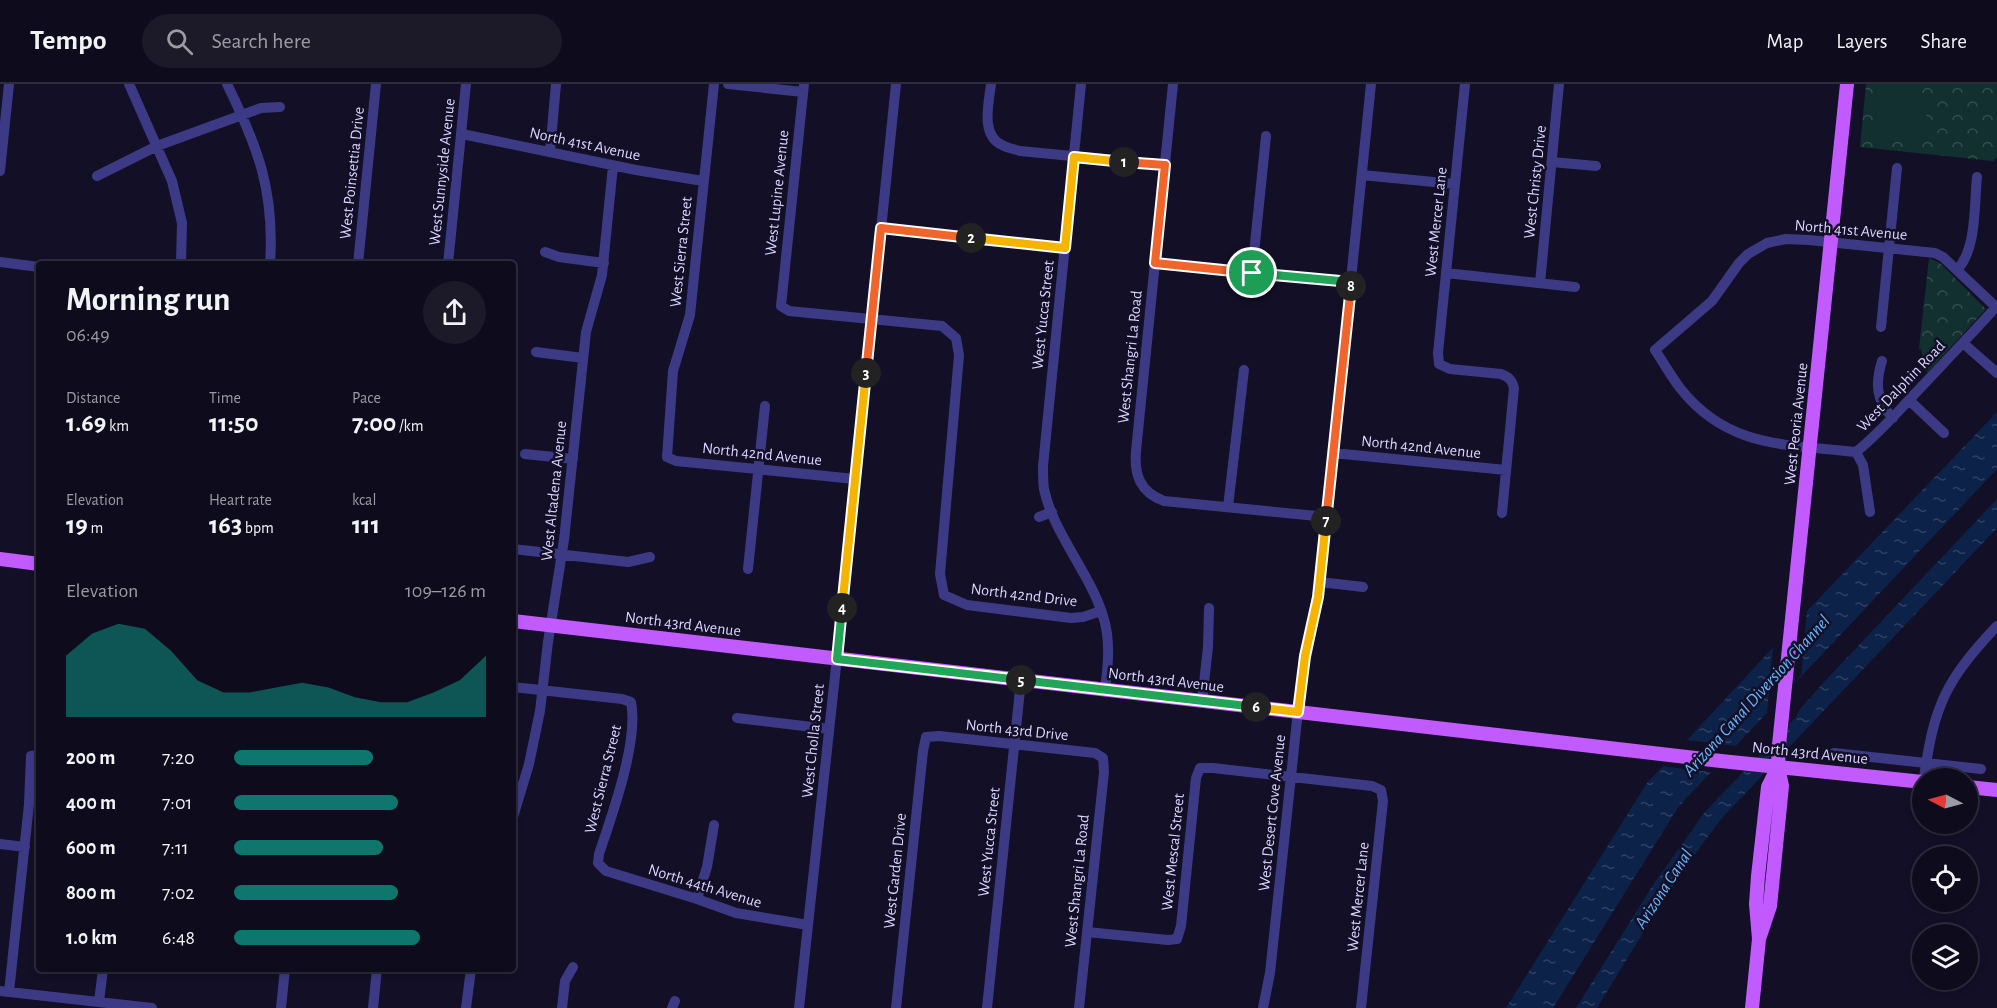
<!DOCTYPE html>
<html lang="en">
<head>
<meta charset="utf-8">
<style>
  :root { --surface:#0e0b1c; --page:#1c1929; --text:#f1f3f6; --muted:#9b9ba3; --line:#2e2b3b; --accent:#0f766e }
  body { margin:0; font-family:"Alegreya Sans",sans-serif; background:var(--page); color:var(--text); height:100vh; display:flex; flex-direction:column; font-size:22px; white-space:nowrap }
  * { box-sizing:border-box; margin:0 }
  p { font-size:20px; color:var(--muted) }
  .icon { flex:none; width:33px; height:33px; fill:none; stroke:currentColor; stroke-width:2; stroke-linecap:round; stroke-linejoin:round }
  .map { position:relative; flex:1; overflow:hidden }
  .panel { position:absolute; left:36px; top:177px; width:480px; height:711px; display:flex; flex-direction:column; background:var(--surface); border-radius:6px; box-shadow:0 3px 9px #0003,0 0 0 2px var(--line) }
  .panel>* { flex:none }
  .needle { width:39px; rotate:276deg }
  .fabs { position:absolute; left:1912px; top:684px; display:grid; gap:12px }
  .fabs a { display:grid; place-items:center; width:66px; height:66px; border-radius:50%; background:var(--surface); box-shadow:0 3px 9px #0003,0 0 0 2px var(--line); font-size:30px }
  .pin { position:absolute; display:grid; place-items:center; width:51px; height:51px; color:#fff; margin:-26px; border:3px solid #fff; border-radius:50%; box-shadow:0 2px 6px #0007 }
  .km { position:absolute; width:30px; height:30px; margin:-15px; border-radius:50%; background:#222; color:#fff; font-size:16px; line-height:30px; text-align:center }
  .round { display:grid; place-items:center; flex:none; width:63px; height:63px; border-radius:32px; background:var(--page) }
  .overview { display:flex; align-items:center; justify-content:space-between; height:102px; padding:0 30px }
  h1 { font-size:33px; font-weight:600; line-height:45px }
  .figures { display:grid; grid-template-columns:repeat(3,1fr); gap:9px; height:102px; padding:6px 30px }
  .figures div { display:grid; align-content:center }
  .figures b { font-size:26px; font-weight:600 }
  .figures small { font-size:16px; font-weight:400 }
  .figures p { font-size:16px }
  .chart { height:168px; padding:12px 30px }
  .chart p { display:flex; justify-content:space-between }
  .chart svg { width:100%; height:108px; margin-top:6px; fill:var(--accent); opacity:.7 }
  ul { padding:0 30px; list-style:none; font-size:20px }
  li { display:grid; grid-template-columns:96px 72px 1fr; align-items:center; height:45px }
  li i { height:15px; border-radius:8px; background:var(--accent) }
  header { display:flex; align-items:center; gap:36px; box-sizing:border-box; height:84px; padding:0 30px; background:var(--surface); border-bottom:2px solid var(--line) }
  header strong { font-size:28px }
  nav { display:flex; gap:33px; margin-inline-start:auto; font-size:21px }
  .search { width:420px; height:54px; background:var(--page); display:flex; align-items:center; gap:15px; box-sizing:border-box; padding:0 21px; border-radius:33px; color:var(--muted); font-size:22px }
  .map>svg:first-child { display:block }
</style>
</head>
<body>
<header>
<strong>Tempo</strong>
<div class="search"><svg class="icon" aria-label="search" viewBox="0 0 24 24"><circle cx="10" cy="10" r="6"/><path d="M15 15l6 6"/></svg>Search here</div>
<nav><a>Map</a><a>Layers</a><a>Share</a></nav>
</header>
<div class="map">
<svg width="1997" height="924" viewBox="0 0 1997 924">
  <defs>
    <pattern id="park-crowns" width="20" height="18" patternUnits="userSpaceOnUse" patternTransform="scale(1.5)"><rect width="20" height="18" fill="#12302f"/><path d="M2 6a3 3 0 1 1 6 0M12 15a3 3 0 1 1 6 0" fill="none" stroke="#344d4e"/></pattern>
    <pattern id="water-ripples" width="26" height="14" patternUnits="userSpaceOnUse" patternTransform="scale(1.5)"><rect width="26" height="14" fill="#0c2248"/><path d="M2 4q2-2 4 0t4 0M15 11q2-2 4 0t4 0" fill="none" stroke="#2f4163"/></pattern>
  </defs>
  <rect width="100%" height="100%" fill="#130f26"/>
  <!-- park -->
  <path fill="url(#park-crowns)" d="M1866,0H1997V73L1993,77L1860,63Z
    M1929,174L1940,179L1986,225L1927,289L1921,265H1919Z"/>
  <!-- pitch -->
  <path fill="#12302f" d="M1878,0C1910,0 1932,23 1929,55L1878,51L1873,45Z"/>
  <!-- water -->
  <path fill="url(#water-ripples)" d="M1997,328V385L1679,722L1553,924H1506L1647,699L1807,527Z
    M1997,415V444L1722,734C1675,794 1637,859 1597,924H1576L1653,801L1704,729L1795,634L1800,625L1825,597Z"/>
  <!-- pier -->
  <path fill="#130f26" d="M1807,527L1801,592L1767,629L1773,563Z
    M1686,656L1736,662L1711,688L1661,682Z"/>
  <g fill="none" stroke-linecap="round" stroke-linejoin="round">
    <!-- minor -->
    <path stroke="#3d3a85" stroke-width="10" d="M129,0L172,97L182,139L181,180
      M227,0C258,63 275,108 270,180
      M714,0L690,231L673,287L667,373L676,377L855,395
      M728,0L803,8
      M804,0L781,222L789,227L942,242L956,254L959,271L940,490L944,511L967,521L1071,534L1083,533L1101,527
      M991,0C989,19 980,51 1002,61C1007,64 1014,65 1020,67L1165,81
      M1081,0L1043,382C1043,390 1043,398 1044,405C1053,449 1090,489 1103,532C1111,556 1108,582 1105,606
      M1173,0L1136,367C1134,391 1140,408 1164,417L1327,433
      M1465,0L1438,269L1439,280L1450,285L1501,290C1509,293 1512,296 1514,304L1502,429
      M462,50L636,86L703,97
      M550,68L556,0
      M1552,78L1596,82
      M0,87L9,0
      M1362,91L1454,100
      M97,92L157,62L261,24L280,23
      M881,144L1065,164
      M545,168L559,173L604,179
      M0,178L39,183
      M1155,179L1351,198
      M358,180L376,0
      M448,180L466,0
      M1957,186C1977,165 1974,121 1977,93
      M1252,189L1266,52
      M1446,189L1575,203
      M1540,199L1559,0
      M1996,223L1943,173L1935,169L1809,156L1786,155L1767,159L1748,170L1739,179L1712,217L1655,266C1663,278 1671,292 1680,304C1728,365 1787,360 1856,368C1876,352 1892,334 1909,316C1938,285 1968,254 1996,223H1997
      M1881,243L1897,84
      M1963,259L1997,289
      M536,268L583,274
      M1882,277C1875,299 1876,317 1893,334
      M1909,316L1944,349
      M1856,368L1863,381L1870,428
      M1333,369L1506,386
      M525,370L573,375
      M1228,423L1244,286
      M1039,433L1052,428
      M513,465L628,478L650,473
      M748,485L765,322
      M1320,498L1363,503
      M513,603L622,615L631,618C639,657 612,731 599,770L598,779L606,787L697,815L736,829L808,841
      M1202,617L1208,563L1209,524
      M737,634L829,645
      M1834,669L1981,685
      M1924,694C1934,621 1946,596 1997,542
      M513,733L529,680L540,627L548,558L564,456L586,248L602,191L613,82
      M0,760L25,763
      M697,815L707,783L714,741
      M1087,848L1168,856L1177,855L1181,842L1196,694L1200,684H1213L1372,702L1381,706L1383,717L1361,924
      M0,907L152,924
      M9,908L29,720L31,672L39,671
      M99,918L103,885
      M281,924L285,885
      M373,924L377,885
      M466,924L471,885
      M562,924L565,897L573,883
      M672,924L675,917
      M799,924L835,592L896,0
      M896,924L923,667L926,653L939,652L1095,669L1103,674L1104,688L1079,924
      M987,924L1021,596
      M1263,924L1270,889L1300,608L1320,498L1371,0"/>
    <!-- major -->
    <path stroke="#c25bff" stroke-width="14" d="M0,475L39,480
      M513,537L1721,677L1923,698
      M1968,703L1997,706
      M1759,855L1770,822L1782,702L1778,683L1779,661L1847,0
      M1752,924L1759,855L1756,820L1758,792L1768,703L1778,683"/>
  </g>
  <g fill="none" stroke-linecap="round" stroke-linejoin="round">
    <!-- split-1 casing -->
    <g stroke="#fff" stroke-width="12">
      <path id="split-1" d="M1124,78L1165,81L1155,179L1252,189"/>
    </g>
    <!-- split-2 casing -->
    <g stroke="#fff" stroke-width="12">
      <path id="split-2" d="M971,154L1065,164L1074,73L1124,78"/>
    </g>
    <!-- split-3 casing -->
    <g stroke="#fff" stroke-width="12">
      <path id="split-3" d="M866,289L881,144L971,154"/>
    </g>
    <!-- split-4 casing -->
    <g stroke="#fff" stroke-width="12">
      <path id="split-4" d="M842,524L866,289"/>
    </g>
    <!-- split-5 casing -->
    <g stroke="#fff" stroke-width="12">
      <path id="split-5" d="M842,524L837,575L1021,596"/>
    </g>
    <!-- split-6 casing -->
    <g stroke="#fff" stroke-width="12">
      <path id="split-6" d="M1021,596L1256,623"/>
    </g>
    <!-- split-7 casing -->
    <g stroke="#fff" stroke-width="12">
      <path id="split-7" d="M1256,623L1298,628L1305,572L1318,513L1326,437"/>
    </g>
    <!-- split-8 casing -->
    <g stroke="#fff" stroke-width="12">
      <path id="split-8" d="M1326,437L1351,202"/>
    </g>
    <!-- split-9 casing -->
    <g stroke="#fff" stroke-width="12">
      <path id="split-9" d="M1252,189L1351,198V202"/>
    </g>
    <!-- split-1 -->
    <use href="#split-1" stroke="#f0652b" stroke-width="8"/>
    <!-- split-2 -->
    <use href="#split-2" stroke="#f5b400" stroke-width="8"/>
    <!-- split-3 -->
    <use href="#split-3" stroke="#f0652b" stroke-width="8"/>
    <!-- split-4 -->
    <use href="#split-4" stroke="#f5b400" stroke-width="8"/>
    <!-- split-5 -->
    <use href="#split-5" stroke="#22a559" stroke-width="8"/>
    <!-- split-6 -->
    <use href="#split-6" stroke="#22a559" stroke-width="8"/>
    <!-- split-7 -->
    <use href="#split-7" stroke="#f5b400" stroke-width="8"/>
    <!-- split-8 -->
    <use href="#split-8" stroke="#f0652b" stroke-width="8"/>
    <!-- split-9 -->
    <use href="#split-9" stroke="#22a559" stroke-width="8"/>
  </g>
  <g text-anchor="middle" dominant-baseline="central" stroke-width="5" stroke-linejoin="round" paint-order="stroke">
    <!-- street labels -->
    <g font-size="16" fill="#d9d4ff" stroke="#130f26">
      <text transform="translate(585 60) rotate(12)">North 41st Avenue</text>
      <text transform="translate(442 88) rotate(-84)">West Sunnyside Avenue</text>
      <text transform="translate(352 89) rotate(-84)">West Poinsettia Drive</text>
      <text transform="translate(1535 98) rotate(-84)">West Christy Drive</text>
      <text transform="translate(777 109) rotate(-84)">West Lupine Avenue</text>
      <text transform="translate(1436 138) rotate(-84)">West Mercer Lane</text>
      <text transform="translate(1851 146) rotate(5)">North 41st Avenue</text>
      <text transform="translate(681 168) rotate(-84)">West Sierra Street</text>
      <text transform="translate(1043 231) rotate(-84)">West Yucca Street</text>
      <text transform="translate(1130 273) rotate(-84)">West Shangri La Road</text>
      <text transform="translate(1901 302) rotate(-46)">West Dalphin Road</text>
      <text transform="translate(1796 340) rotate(-84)">West Peoria Avenue</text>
      <text transform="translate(1421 363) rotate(6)">North 42nd Avenue</text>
      <text transform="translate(762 370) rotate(6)">North 42nd Avenue</text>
      <text transform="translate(554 407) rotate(-84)">West Altadena Avenue</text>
      <text transform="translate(1024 511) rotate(7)">North 42nd Drive</text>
      <text transform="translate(683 540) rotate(7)">North 43rd Avenue</text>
      <text transform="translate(1166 596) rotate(7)">North 43rd Avenue</text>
      <text transform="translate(1017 646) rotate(6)">North 43rd Drive</text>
      <text transform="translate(813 657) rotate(-84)">West Cholla Street</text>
      <text transform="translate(1810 669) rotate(6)">North 43rd Avenue</text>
      <text transform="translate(603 695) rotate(-76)">West Sierra Street</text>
      <text transform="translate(1272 729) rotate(-84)">West Desert Cove Avenue</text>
      <text transform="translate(989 758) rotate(-84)">West Yucca Street</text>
      <text transform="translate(1173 768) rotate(-84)">West Mescal Street</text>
      <text transform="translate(895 787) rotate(-84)">West Garden Drive</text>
      <text transform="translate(1077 797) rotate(-84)">West Shangri La Road</text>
      <text transform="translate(705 802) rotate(17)">North 44th Avenue</text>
      <text transform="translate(1358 813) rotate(-84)">West Mercer Lane</text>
    </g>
    <!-- water labels -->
    <g font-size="18" font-style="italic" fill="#62b6ff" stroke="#130f26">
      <text transform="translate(1757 612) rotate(-48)">Arizona Canal Diversion Channel</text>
      <text transform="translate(1664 805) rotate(-57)">Arizona Canal</text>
    </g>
  </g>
</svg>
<div class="fabs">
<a><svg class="needle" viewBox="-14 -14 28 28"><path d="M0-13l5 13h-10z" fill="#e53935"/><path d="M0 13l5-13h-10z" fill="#9b9ba3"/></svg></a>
<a><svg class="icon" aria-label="locate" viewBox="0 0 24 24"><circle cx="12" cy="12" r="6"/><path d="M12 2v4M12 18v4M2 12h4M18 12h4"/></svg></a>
<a><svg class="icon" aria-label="layers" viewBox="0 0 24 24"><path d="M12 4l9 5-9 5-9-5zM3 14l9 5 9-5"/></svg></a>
</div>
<div class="pin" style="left:1252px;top:189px;background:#1e9e55"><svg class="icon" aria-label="arrive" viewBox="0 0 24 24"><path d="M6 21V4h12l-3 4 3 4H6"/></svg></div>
<b class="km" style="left:1124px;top:78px">1</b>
<b class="km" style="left:971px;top:154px">2</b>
<b class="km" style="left:866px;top:289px">3</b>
<b class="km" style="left:842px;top:524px">4</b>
<b class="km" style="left:1021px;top:596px">5</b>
<b class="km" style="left:1256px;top:623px">6</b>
<b class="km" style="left:1326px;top:437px">7</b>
<b class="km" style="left:1351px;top:202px">8</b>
<section class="panel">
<div class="overview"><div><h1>Morning run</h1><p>06:49</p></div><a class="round"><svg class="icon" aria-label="share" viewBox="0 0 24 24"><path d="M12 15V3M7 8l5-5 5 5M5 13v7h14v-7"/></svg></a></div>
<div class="figures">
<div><p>Distance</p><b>1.69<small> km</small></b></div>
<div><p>Time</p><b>11:50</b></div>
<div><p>Pace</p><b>7:00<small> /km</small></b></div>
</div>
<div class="figures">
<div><p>Elevation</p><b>19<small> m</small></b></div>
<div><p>Heart rate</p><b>163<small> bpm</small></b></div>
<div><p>kcal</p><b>111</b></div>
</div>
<div class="chart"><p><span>Elevation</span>109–126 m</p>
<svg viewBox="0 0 160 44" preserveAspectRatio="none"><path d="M0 44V19L10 10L20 6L30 8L40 17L50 29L60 34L70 34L80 32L90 30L100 32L110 36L120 38L130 38L140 34L150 29L160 19V44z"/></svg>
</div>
<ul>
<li><b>200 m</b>7:20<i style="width:55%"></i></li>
<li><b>400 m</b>7:01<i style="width:65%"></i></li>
<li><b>600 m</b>7:11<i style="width:59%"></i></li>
<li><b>800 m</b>7:02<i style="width:65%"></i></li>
<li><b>1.0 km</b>6:48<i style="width:74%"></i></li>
</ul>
</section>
</div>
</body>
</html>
